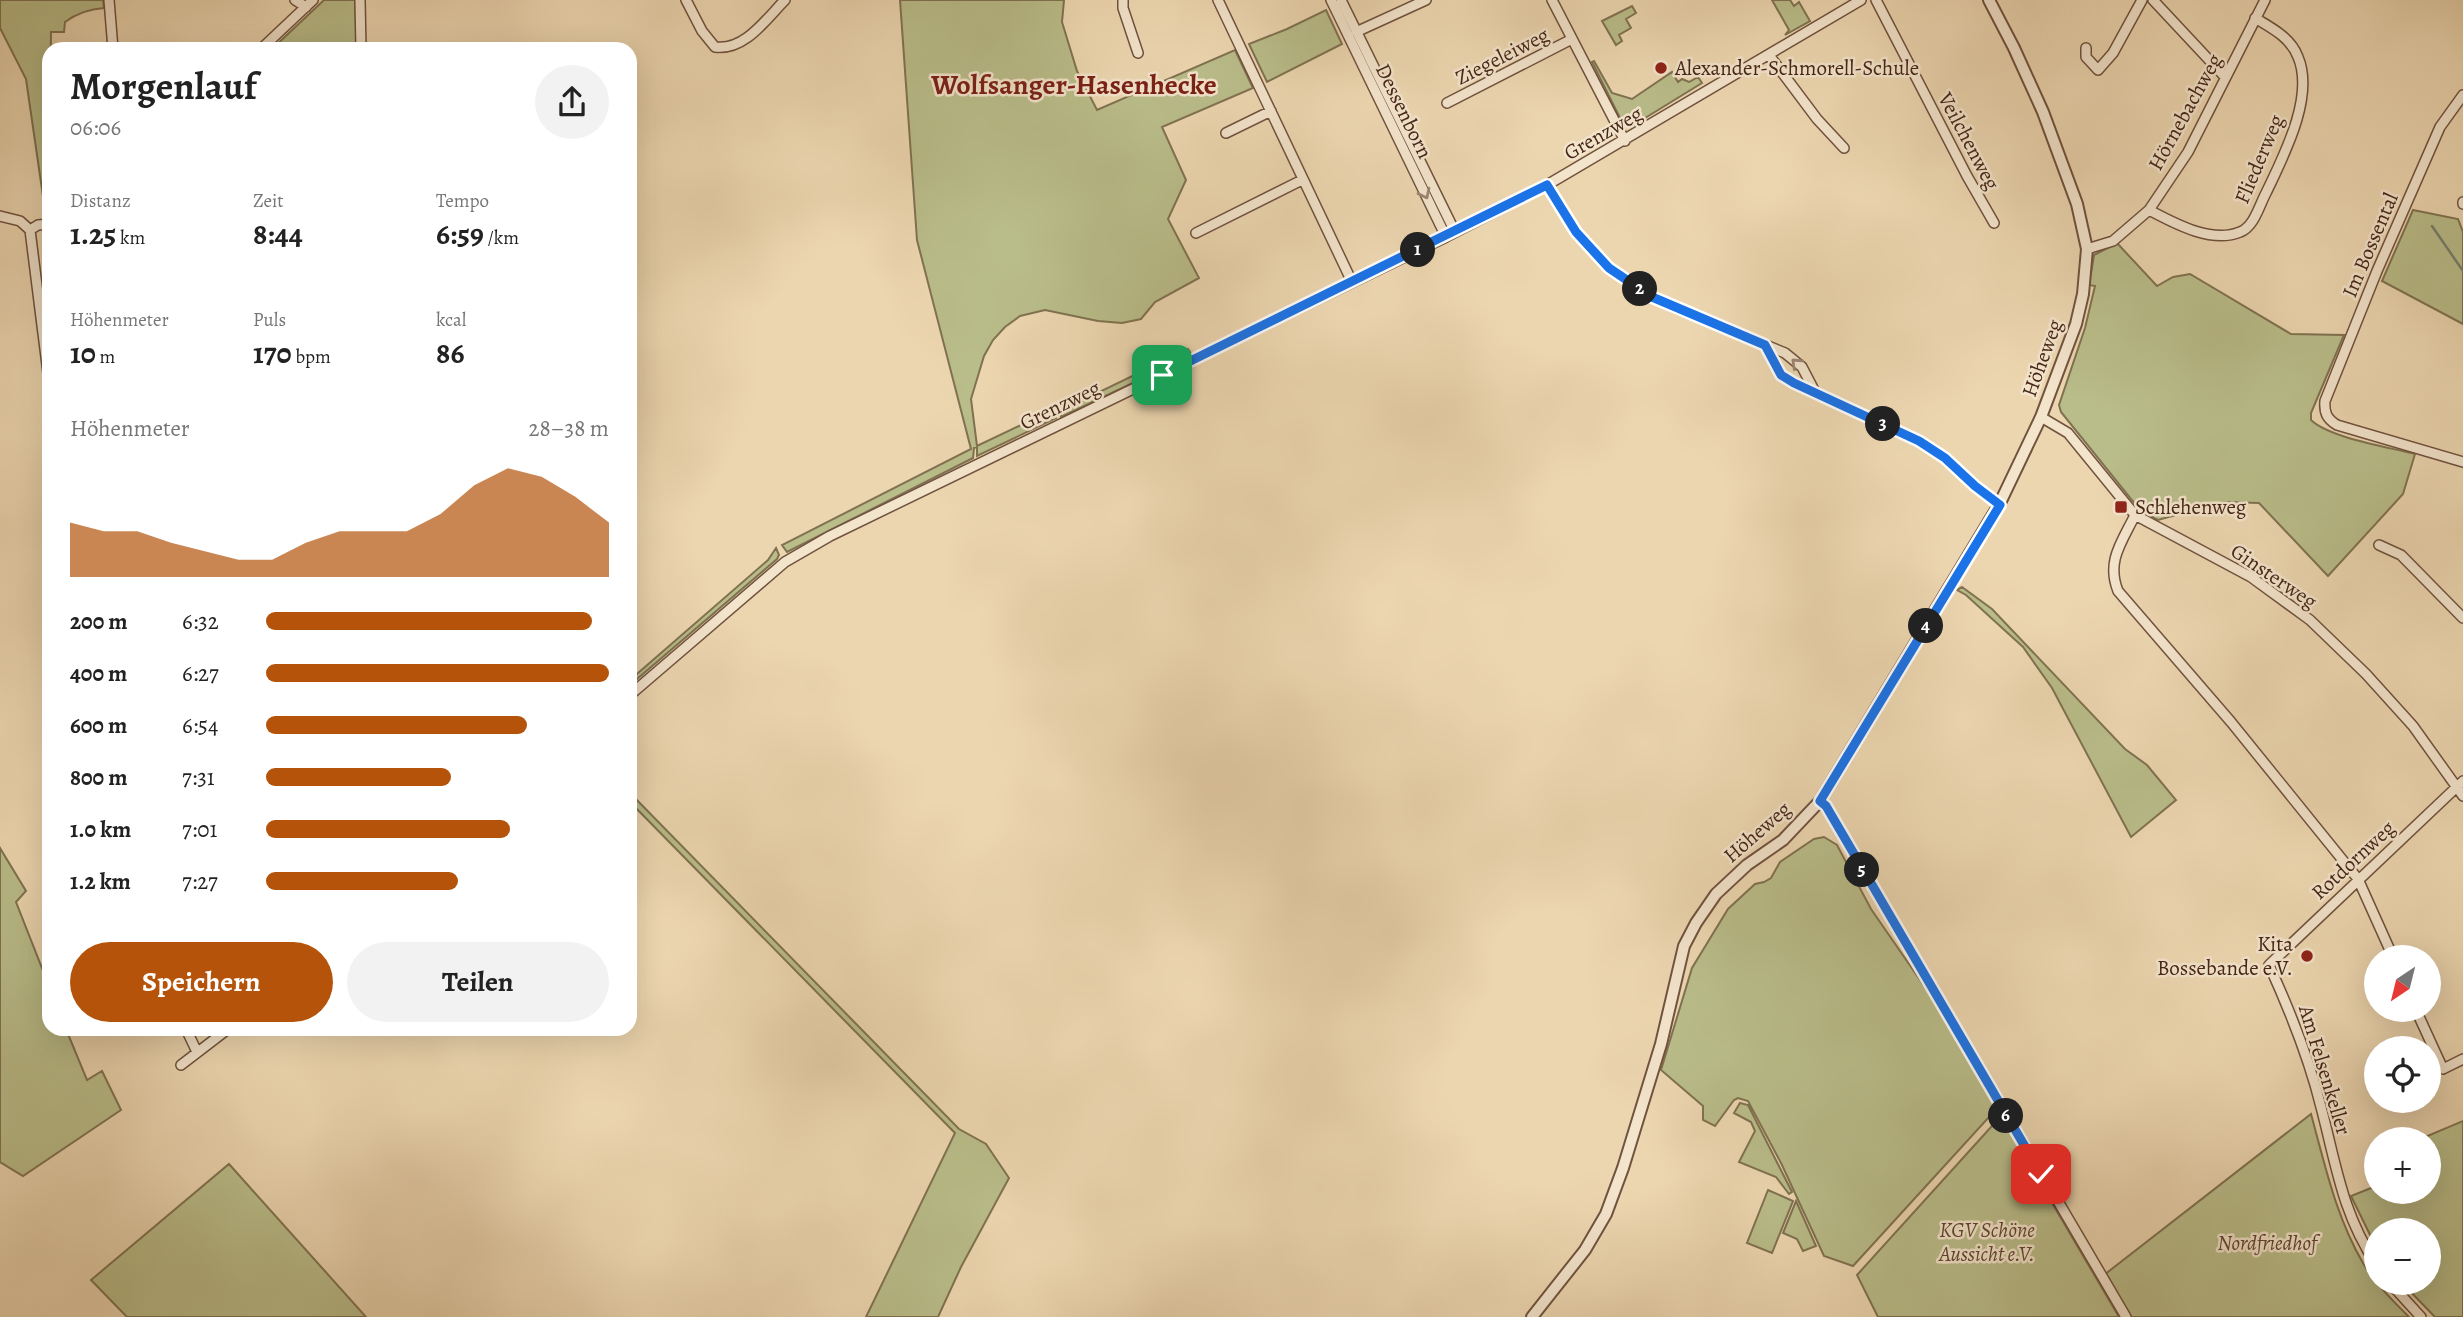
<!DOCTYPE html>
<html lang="de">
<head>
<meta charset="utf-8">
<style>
  :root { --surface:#fff; --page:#f2f2f2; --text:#222; --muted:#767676; --accent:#b45309 }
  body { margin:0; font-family:Alegreya,serif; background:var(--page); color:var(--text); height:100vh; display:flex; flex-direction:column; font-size:26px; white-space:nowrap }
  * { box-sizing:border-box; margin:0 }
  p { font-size:23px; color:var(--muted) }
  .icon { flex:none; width:38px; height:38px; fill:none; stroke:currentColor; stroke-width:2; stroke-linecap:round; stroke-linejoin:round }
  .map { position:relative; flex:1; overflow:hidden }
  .drawer { position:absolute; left:42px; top:42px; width:595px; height:994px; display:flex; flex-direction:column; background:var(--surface); border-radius:21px; box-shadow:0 7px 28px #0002 }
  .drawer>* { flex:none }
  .needle { width:46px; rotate:215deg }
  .fabs { position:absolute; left:2364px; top:945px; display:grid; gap:14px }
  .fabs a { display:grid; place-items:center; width:77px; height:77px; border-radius:50%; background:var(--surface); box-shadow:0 7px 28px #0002; font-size:35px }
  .pin { position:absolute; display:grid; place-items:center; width:60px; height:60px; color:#fff; margin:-30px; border-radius:14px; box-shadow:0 4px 10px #0006 }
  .km { position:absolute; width:35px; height:35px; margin:-18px; border-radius:50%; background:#222; color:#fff; font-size:19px; line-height:35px; text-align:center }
  .round { display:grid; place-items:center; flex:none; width:74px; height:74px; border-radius:37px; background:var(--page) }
  .overview { display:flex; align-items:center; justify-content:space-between; height:119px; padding:0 28px }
  h1 { font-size:38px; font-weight:700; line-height:52px }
  .stats { display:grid; grid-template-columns:repeat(3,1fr); gap:10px; height:119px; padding:7px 28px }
  .stats div { display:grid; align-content:center }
  .stats b { font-size:30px; font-weight:700 }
  .stats small { font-size:19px; font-weight:400 }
  .stats p { font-size:19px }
  .chart { height:196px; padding:14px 28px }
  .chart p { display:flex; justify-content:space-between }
  .chart svg { width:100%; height:126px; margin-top:7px; fill:var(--accent); opacity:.7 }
  .button { display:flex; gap:14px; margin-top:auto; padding:14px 28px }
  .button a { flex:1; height:80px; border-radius:42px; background:var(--accent); color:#fff; font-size:28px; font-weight:700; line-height:80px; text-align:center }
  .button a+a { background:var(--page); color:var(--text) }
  ul { padding:0 28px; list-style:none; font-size:23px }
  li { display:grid; grid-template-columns:112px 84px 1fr; align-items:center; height:52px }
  li i { height:18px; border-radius:9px; background:var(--accent) }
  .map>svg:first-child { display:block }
</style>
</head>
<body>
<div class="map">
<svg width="2463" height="1317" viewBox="0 0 2463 1317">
  <rect width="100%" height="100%" fill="#ecd6b0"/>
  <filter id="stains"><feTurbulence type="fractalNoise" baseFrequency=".00286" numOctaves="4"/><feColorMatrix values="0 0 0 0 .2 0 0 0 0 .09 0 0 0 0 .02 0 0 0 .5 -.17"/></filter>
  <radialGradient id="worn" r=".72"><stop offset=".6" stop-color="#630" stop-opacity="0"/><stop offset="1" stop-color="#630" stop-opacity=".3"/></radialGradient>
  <!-- green -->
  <path fill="#b9bd8a" stroke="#807251" stroke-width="2" d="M0,0H103L104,8C89,9 77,13 65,22L64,32H51L49,216L46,217L26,79L0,28Z
    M324,0H355L357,49H272Z
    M900,0H1064L1062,22L1077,71L1097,110L1235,50L1253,88L1162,127L1186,180L1168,219L1199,278L1155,302L1141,319L1122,323L1098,321L1045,310L1020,316L1005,327L993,340L984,356L971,399L977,446L1052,410L1056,418L977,456V447L974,448L973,458L787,552L782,545L971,449L917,240Z
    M1772,0H1790L1794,6L1799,2L1810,21L1785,35L1789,30Z
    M1632,6L1636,13L1626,19L1631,28L1619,35L1622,41L1616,45L1602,21Z
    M1326,10L1342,44L1267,82L1249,44L1287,29Z
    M1594,61L1612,93L1632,99L1672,72L1678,82L1682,79L1689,82L1698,77L1702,83L1632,126L1627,125L1620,118L1592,62Z
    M2413,210L2458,219L2463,232V324L2382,281Z
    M2117,243L2157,286L2173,277L2190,274L2291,334L2344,335L2311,413V420C2330,438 2388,447 2415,454L2403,494L2328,576L2259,503L2224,502L2158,520L2139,509L2061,412L2059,405L2085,328L2095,286L2089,285L2094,255Z
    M1188,349L1192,355L1061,417L1060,411Z
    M776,548L779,555L777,559L630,685V680L768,560Z
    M1962,587L1992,609L2125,749L2147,765L2176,800L2131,837L2052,688L2023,647L1966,595L1957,590Z
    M630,793L959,1129L986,1144L1009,1178L961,1267L938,1317H866L955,1133L630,802Z
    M1824,837L1837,845L1871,909L1929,993L1993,1100V1109L1990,1116L1853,1266L1824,1256L1782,1165L1748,1101L1738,1098L1734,1100L1715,1126L1703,1120V1106L1661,1070L1692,968L1728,909L1755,884L1764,882L1771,878L1780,862L1814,839Z
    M0,848L26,891L16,902L49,986V1029H66L87,1080L102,1071L121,1110L23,1176L0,1162Z
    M1740,1103L1748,1105L1792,1192L1789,1194L1776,1177L1739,1162L1755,1131L1751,1122L1734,1113Z
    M2311,1114C2325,1165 2336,1217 2363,1263C2375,1283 2392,1300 2409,1317H2129L2104,1275Z
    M2001,1116L2119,1317H1878L1857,1275Z
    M2463,1121V1317H2435L2402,1283H2429V1230H2376V1247L2351,1196L2376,1186V1192H2429V1139H2424L2425,1137Z
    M229,1164L366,1317H127L91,1280Z
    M1768,1190L1793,1201L1772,1253L1747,1243Z
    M1796,1201L1816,1246L1803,1251L1797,1239L1783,1233Z"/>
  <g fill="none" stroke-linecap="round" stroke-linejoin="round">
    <!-- stream -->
    <path stroke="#787f6d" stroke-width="2.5" d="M2432,226L2463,271"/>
    <!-- minor casing -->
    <g stroke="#70523e" stroke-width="12">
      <path id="minor" d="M109,0L113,49
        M295,0L306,7
        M360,0L361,49
        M686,0L702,31L715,47C745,51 766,19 785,0
        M1123,0V8L1138,53
        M1218,0L1352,282
        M1331,0L1446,237
        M1341,0L1455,232
        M1552,0L1625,141
        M1876,0L1967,176L1994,223
        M2153,0L2225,77
        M1356,32L1426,0
        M2086,48V57L2098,70L2113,53L2142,0
        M261,49L313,0
        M1769,55L1817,119L1844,148
        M2463,95L2440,127L2377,271L2325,401C2324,413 2327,419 2337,425L2463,462
        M1447,103L1572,39
        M1226,133L1271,111
        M1547,185L1576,232L1609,268L1652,297L1678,309L1785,353L1802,367L1815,392
        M2463,204V202
        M2149,210C2174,223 2211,244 2240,232C2254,227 2259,206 2266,193C2283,157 2315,97 2298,57C2291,38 2272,28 2255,18
        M0,216L20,221L30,230
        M30,230L49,381
        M30,230L38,225L49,224
        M1196,233L1302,180
        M2087,249L2113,241L2149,210L2188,152L2265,0
        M1765,345L1781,375L1794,383L1919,441L1945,458L1975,486L1999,505
        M2041,417L2068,433L2135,515L2251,577L2310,620L2366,674L2413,726L2463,796
        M2135,515C2122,542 2106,561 2118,591L2231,722L2358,879L2393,957
        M2379,545L2401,555L2463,618
        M630,695L785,562L830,536L1446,237L1547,185L1861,0
        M1820,801L1826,806L2126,1317
        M2416,1010L2443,1069L2463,1059
        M186,1029L197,1052
        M181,1065L228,1029
        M2376,1264C2342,1213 2336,1164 2321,1107C2309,1058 2290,1011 2269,965L2463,781
        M2390,1283L2421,1317"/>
    </g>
    <!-- tertiary casing -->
    <g stroke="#70523e" stroke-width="14">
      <path id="tertiary" d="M1532,1317L1585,1250L1606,1214L1623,1168L1661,1044L1684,946L1696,923L1716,894L1747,865L1783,840L1820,801L1999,505L2041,417L2076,324L2083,294L2087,249L2077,204L2043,112L2014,48L1989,0"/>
    </g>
    <!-- minor -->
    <use href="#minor" stroke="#f3e4cc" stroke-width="9"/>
    <!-- tertiary -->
    <use href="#tertiary" stroke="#f3e4cc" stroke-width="10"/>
  </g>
  <!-- one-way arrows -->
  <defs><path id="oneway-chevron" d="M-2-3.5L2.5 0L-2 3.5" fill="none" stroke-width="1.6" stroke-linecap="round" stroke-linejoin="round" transform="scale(1.75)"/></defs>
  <g stroke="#9c8572">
    <use href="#oneway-chevron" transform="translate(1425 194) rotate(64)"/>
    <use href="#oneway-chevron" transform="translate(1796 363) rotate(-137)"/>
  </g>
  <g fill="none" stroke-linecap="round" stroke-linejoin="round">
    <!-- route casing -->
    <g stroke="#fff" stroke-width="14">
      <path id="route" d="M1162,375L1547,185L1576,232L1609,268L1652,297L1765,345L1781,375L1794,383L1919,441L1945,458L1975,486L2000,505L1820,801L1826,806L2041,1174"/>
    </g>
    <!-- route -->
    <use href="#route" stroke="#1a73e8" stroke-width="9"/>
  </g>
  <!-- markers -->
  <g fill="#8f2418" stroke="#f3e4cc" stroke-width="2.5">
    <circle cx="1661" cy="68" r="7"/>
    <rect x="2114" y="500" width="14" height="14" rx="3.5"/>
    <circle cx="2307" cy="956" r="7"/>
  </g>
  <g text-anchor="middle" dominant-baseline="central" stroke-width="5" stroke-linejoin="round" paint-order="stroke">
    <!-- street labels -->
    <g font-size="21" fill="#462618" stroke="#f3e4cc">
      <text transform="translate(1502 56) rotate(-27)">Ziegeleiweg</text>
      <text transform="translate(1404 111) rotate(64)">Dessenborn</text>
      <text transform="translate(2185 112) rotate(-61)">Hörnebachweg</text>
      <text transform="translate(1603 133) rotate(-30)">Grenzweg</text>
      <text transform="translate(1969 141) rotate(62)">Veilchenweg</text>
      <text transform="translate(2259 159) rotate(-67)">Fliederweg</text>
      <text transform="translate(2370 245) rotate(-67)">Im Bossental</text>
      <text transform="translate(2042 358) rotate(-70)">Höheweg</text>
      <text transform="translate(1060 405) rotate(-26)">Grenzweg</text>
      <text transform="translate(2274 576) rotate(34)">Ginsterweg</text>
      <text transform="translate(1757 832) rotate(-41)">Höheweg</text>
      <text transform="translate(2353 860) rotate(-43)">Rotdornweg</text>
      <text transform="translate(2325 1070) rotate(73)">Am Felsenkeller</text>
    </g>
    <!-- poi labels -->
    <g font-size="21" fill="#462618" stroke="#f3e4cc" text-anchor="start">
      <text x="1675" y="68">Alexander-Schmorell-Schule</text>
      <text x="2135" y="507">Schlehenweg</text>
      <text x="2293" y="944" text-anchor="end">Kita<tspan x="2293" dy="24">Bossebande e.V.</tspan></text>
    </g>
    <!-- park labels -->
    <g font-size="21" font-style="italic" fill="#5d442f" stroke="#f3e4cc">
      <text x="1987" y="1230">KGV Schöne<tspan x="1987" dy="24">Aussicht e.V.</tspan></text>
      <text x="2267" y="1243">Nordfriedhof</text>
    </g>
    <!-- district labels -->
    <g font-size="28" font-weight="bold" fill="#7a1f14" stroke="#f3e4cc">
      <text x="1074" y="85">Wolfsanger-Hasenhecke</text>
    </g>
  </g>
  <rect width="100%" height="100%" filter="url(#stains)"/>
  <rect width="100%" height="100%" fill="url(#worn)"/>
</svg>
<div class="fabs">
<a><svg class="needle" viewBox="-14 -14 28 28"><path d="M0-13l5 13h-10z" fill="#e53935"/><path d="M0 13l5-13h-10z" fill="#767676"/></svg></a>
<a><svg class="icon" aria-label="locate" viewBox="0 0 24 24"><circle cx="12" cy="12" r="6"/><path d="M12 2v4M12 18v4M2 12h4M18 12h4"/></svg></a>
<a>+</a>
<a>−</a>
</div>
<div class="pin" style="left:1162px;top:375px;background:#1e9e55"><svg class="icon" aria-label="arrive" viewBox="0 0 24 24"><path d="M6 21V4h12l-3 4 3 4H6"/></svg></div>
<div class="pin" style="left:2041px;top:1174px;background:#d93025"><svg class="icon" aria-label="check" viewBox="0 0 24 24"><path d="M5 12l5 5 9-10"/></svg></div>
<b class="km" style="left:1418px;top:250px">1</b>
<b class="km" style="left:1640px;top:289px">2</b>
<b class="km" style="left:1883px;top:424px">3</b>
<b class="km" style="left:1926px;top:626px">4</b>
<b class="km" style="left:1862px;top:870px">5</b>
<b class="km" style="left:2006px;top:1116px">6</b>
<section class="drawer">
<div class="overview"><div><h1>Morgenlauf</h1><p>06:06</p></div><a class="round"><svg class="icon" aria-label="share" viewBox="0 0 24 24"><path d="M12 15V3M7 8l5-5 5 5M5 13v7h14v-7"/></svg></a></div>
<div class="stats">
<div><p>Distanz</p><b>1.25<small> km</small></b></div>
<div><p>Zeit</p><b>8:44</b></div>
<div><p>Tempo</p><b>6:59<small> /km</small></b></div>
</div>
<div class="stats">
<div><p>Höhenmeter</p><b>10<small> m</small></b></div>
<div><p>Puls</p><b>170<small> bpm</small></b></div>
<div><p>kcal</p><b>86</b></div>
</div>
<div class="chart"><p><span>Höhenmeter</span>28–38 m</p>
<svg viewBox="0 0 160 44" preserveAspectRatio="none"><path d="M0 44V25L10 28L20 28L30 32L40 35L50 38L60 38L70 32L80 28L90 28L100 28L110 22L120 12L130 6L140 9L150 16L160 25V44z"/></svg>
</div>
<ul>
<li><b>200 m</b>6:32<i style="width:95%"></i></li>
<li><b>400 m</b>6:27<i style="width:100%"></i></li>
<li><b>600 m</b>6:54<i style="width:76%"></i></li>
<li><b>800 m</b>7:31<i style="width:54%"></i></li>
<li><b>1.0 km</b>7:01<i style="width:71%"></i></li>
<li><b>1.2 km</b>7:27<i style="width:56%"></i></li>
</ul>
<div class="button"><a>Speichern</a><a>Teilen</a></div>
</section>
</div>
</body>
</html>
